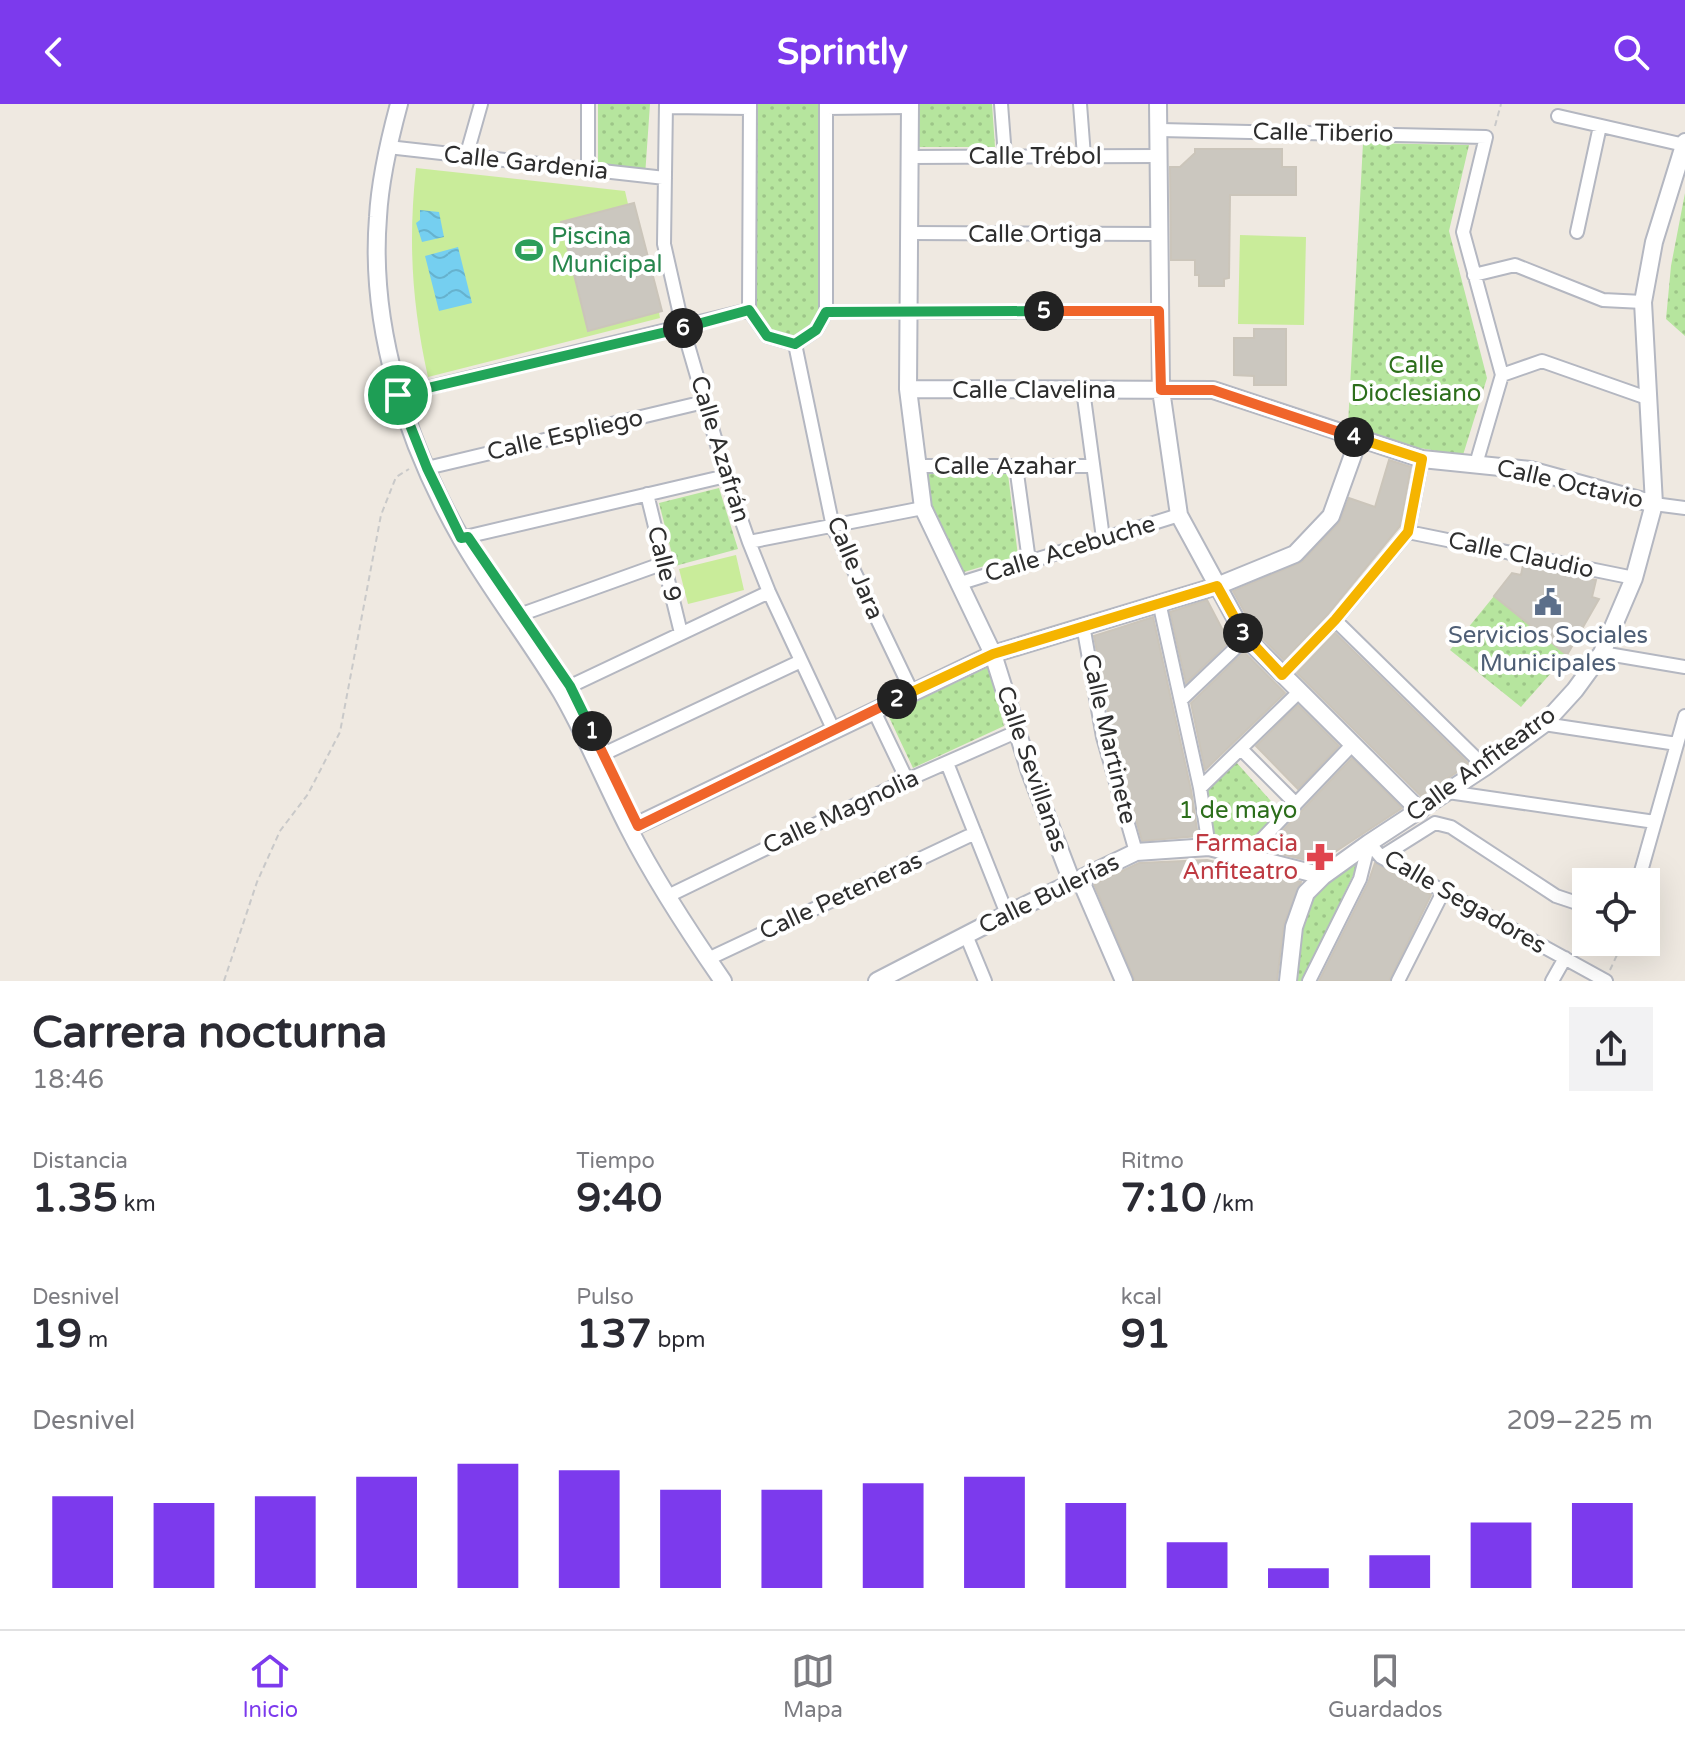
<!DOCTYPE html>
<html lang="es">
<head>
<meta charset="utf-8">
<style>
  :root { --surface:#fff; --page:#f2f2f3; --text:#2b2b33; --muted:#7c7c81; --line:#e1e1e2; --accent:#7c3aed }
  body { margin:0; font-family:"Varela Round",sans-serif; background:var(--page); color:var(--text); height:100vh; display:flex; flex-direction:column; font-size:30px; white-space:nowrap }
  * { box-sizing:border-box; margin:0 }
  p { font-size:26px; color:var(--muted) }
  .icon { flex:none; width:44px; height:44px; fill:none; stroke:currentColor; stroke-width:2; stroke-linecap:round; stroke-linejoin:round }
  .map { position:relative; height:877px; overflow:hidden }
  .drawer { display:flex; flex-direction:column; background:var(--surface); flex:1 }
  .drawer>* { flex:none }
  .buttons { position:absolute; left:1572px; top:764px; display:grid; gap:16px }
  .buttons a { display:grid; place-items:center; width:88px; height:88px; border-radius:0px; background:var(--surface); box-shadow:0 8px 32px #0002; font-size:40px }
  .pin { position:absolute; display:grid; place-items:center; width:68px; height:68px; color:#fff; margin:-34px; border:4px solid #fff; border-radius:50%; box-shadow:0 2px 8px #0007 }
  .km { position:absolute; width:40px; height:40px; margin:-20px; border-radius:50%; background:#222; color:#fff; font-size:22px; line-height:40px; text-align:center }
  .round { display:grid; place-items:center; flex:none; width:84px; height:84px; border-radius:0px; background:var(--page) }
  .head { display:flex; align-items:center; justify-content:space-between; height:136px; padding:0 32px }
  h1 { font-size:44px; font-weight:700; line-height:60px }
  .figures { display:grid; grid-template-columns:repeat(3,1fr); gap:12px; height:136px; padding:8px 32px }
  .figures div { display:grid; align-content:center }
  .figures b { font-size:40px; font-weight:700 }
  .figures small { font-size:22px; font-weight:400 }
  .figures p { font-size:22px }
  .chart { height:224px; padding:16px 32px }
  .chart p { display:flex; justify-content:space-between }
  .chart svg { width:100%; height:144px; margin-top:8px; stroke:var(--accent); stroke-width:6 }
  header { display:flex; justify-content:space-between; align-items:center; height:104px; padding:0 32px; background:var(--accent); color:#fff; font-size:36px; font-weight:700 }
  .tab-bar { display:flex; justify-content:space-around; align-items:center; height:112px; border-top:2px solid var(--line); background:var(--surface); font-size:22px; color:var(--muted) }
  .tab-bar a { display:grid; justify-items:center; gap:4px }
  .tab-bar .active { color:var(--accent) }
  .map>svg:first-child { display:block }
</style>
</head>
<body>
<header><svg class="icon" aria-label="back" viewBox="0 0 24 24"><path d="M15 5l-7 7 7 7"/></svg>Sprintly<svg class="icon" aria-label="search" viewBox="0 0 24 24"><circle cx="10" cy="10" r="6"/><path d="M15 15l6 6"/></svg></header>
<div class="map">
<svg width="1685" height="877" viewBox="0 0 1685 877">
  <defs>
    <pattern id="park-dots" width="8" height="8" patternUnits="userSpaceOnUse" patternTransform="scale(2)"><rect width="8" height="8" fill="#b6e59e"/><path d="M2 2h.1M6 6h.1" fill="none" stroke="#9dc588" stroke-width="1.8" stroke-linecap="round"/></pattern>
    <pattern id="water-waves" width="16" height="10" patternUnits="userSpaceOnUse" patternTransform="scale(2)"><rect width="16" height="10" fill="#75cff0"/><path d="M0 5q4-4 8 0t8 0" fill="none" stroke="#66b2ce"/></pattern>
  </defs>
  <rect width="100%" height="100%" fill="#efe9e1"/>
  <!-- park -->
  <path fill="url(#park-dots)" d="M598,0H650L645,72L598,67Z
    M756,0H820V207L812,224L793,233L770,228L755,204Z
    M919,0H992L995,43H919Z
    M1363,39L1469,41L1449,127L1487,274L1463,351L1413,343L1348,321Z
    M1685,89V232L1666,215L1671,162Z
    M928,370H1008L1018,452L964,468L931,399Z
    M719,384L738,445L675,462L659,399Z
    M1494,492L1567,551L1521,603L1450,546Z
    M988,563L1004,622L913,664L888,611Z
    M1236,658L1279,706L1241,749L1212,744L1203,686Z
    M1362,753L1302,877H1298C1300,847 1299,807 1320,784C1331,772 1349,763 1362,753Z"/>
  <!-- pitch -->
  <path fill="#c9ec9a" d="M416,64L625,87L628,100L634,99L662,207L659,208L660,214L428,273C412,200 408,139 416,64Z
    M1240,131L1306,133L1304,221L1238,220Z
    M736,451L744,486L688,500L679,465Z"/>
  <!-- water -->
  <path fill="url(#water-waves)" d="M420,106L439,108L444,133L422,138L416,119L420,116Z
    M458,143L472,199L439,207L425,152Z"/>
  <!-- building -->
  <path fill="#cbc7bf" stroke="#cbc5ba" stroke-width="2" d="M1195,45H1282V63H1296V91H1230L1229,174L1224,175V182H1199V171H1195V156H1171L1170,63H1180L1195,49Z
    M634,99L662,207L588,227L561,118Z
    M1254,225H1286V281H1254V272L1234,271V234H1254Z
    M1389,356L1411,363L1400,422L1328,510L1284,556L1255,527L1233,487L1302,458L1339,419L1349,394L1375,403Z
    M1523,461L1596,476L1592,493L1599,495L1567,551L1494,492L1512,469L1521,471Z
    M1207,496L1229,538L1186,579L1170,508Z
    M1153,513L1191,686L1198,732L1142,737L1112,631L1094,532Z
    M1335,529L1461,652L1469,660L1421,692L1297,569Z
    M1244,548L1285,589L1205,666L1191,599Z
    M1298,601L1339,642L1298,685L1256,642Z
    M1352,654L1402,704L1318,759L1264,746Z
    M1207,756L1301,778L1284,820L1277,877H1135L1094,780L1139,759Z
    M1375,759L1431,791L1389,877H1319L1368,779Z"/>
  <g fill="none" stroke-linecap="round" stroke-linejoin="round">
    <!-- minor casing -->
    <g stroke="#b4b7c1" stroke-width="16">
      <path id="minor" d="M588,0V66
        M666,0L664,140L683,224L726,372L749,438L769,488L834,627
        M750,0L749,206L767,232L795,240L816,226L826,208V0
        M1001,0L1005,52
        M1080,0L1084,52
        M666,3L750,4
        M826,4L909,3
        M1558,12L1684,41
        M1160,26L1486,33L1463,128L1502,271L1476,360
        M388,43L665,74
        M466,53L481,0
        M909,53L1160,52
        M1577,128L1600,22
        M909,129L1160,130
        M1474,171L1515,161L1603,196L1643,198
        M826,208L1159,207
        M795,240L833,423L912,588
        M1502,271L1542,257L1650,295
        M1083,286L1103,434
        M398,291L749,206
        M918,362H1092
        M1016,362L1029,457
        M427,364L704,298
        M647,390L681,529
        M1654,400L1685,404
        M1408,428L1634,474
        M461,434L726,372
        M749,438L923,404
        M961,479L1179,411
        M1159,498L1200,684L1209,743
        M511,514L664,459
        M1335,516L1485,663
        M1083,521L1103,633L1136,748
        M1602,549L1685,563
        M1282,571L1335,516L1408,428L1422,355
        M560,587L769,488
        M1181,596L1246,534
        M874,607L907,676
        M1544,620L1677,640
        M1241,645L1296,700
        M595,654L801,557
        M947,659L1007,810
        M1200,684L1299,588
        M1448,688L1655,718
        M1369,739L1381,753L1606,877
        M1246,752L1352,641
        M1381,753L1435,719L1451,723L1556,792L1586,802
        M1638,778L1685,612
        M668,792L907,676L1016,628
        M966,831L985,877
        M708,855L975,729
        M1309,877L1360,775L1369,739
        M1398,877L1443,788
        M1552,877L1565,854"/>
    </g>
    <!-- tertiary casing -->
    <g stroke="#b4b7c1" stroke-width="20">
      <path id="tertiary" d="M399,0C389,37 380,75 378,113C369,224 407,340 462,436C492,488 530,536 561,588C586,631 605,678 628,723C655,776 689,828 723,877
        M910,0L908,285L923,404L993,550L1030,668L1072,778
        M1158,0L1161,286L1179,411L1246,534L1420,707
        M908,285L1213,286L1422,355L1530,366L1654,400
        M629,725L993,550L1217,482L1295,450L1331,412L1359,334
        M1080,775L1124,877
        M877,877L1007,810L1136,748L1209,743L1323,772
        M1288,877L1294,823L1306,789L1323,772L1369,739L1485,663L1544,620L1575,586L1602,549L1634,474L1654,400L1643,198L1654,138L1685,38"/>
    </g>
    <!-- path -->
    <path stroke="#c9c9c9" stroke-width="2" stroke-dasharray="6 4" stroke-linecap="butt" d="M1495,22L1501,0
      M1610,866L1623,838
      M224,877L257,778L280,727L308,690L340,628L381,411L396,373L409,365"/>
    <!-- minor -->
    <use href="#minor" stroke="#fff" stroke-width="12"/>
    <!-- tertiary -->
    <use href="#tertiary" stroke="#fff" stroke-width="16"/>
  </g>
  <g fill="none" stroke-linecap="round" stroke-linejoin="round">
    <!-- split-1 casing -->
    <g stroke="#fff" stroke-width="16">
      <path id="split-1" d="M398,291L427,364L461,434L468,433L570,582L592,627"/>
    </g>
    <!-- split-2 casing -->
    <g stroke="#fff" stroke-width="16">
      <path id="split-2" d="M592,627L638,722L897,595"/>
    </g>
    <!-- split-3 casing -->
    <g stroke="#fff" stroke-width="16">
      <path id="split-3" d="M897,595L993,550L1217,482L1243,529"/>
    </g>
    <!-- split-4 casing -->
    <g stroke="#fff" stroke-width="16">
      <path id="split-4" d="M1243,529L1282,571L1335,516L1408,428L1422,355L1354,333"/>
    </g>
    <!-- split-5 casing -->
    <g stroke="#fff" stroke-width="16">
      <path id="split-5" d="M1044,207H1159L1161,286H1213L1354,333"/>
    </g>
    <!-- split-6 casing -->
    <g stroke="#fff" stroke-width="16">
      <path id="split-6" d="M683,224L749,206L767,232L795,240L816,226L826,208L1044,207"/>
    </g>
    <!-- split-7 casing -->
    <g stroke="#fff" stroke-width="16">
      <path id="split-7" d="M398,291L683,224"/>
    </g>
    <!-- split-1 -->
    <use href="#split-1" stroke="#22a559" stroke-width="10"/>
    <!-- split-2 -->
    <use href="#split-2" stroke="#f0652b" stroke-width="10"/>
    <!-- split-3 -->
    <use href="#split-3" stroke="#f5b400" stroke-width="10"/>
    <!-- split-4 -->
    <use href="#split-4" stroke="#f5b400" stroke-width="10"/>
    <!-- split-5 -->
    <use href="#split-5" stroke="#f0652b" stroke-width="10"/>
    <!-- split-6 -->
    <use href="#split-6" stroke="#22a559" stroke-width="10"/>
    <!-- split-7 -->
    <use href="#split-7" stroke="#22a559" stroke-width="10"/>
  </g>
  <!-- icons -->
  <defs>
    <g id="stadium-bare" transform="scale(2.16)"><path d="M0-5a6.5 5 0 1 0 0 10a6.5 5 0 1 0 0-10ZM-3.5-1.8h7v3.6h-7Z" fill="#2e9e5b" stroke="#fff" stroke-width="2.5" paint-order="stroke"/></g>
    <g id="civic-bare" transform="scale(2.16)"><path d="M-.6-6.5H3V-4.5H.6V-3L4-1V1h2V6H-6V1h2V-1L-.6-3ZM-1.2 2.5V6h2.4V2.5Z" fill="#5c6f8a" stroke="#fff" stroke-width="2.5" paint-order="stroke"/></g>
    <g id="pharmacy-bare" transform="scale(2.16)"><path d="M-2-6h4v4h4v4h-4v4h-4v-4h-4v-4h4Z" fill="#e0444e" stroke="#fff" stroke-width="2.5" paint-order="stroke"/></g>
  </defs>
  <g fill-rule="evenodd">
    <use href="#stadium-bare" x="529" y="146"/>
    <use href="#civic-bare" x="1548" y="498"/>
    <use href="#pharmacy-bare" x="1320" y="753"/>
  </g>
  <g text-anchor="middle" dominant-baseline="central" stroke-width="8" stroke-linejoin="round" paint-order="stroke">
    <!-- street labels -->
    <g font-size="24" fill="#2e2e2e" stroke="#fff">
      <text transform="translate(1323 29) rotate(1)">Calle Tiberio</text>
      <text x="1035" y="52">Calle Trébol</text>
      <text transform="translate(526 59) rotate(6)">Calle Gardenia</text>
      <text x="1035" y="130">Calle Ortiga</text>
      <text x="1034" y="286">Calle Clavelina</text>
      <text transform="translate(565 331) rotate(-13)">Calle Espliego</text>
      <text transform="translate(720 345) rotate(73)">Calle Azafrán</text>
      <text x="1005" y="362">Calle Azahar</text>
      <text transform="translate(1570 380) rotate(13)">Calle Octavio</text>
      <text transform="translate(1070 445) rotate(-17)">Calle Acebuche</text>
      <text transform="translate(1521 451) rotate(12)">Calle Claudio</text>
      <text transform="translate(664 460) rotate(76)">Calle 9</text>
      <text transform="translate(855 464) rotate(67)">Calle Jara</text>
      <text transform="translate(1109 635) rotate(77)">Calle Martinete</text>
      <text transform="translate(1481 660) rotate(-36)">Calle Anfiteatro</text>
      <text transform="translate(1032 665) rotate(71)">Calle Sevillanas</text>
      <text transform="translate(841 708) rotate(-25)">Calle Magnolia</text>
      <text transform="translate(1049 790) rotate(-26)">Calle Bulerías</text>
      <text transform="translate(841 792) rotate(-25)">Calle Peteneras</text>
      <text transform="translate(1465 798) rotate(30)">Calle Segadores</text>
    </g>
    <!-- leisure labels -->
    <g font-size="24" fill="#27864d" stroke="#fff" text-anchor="start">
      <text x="551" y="132">Piscina<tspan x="551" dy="28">Municipal</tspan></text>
    </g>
    <!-- park labels -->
    <g font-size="24" fill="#2c6e1b" stroke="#fff">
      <text x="1416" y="261">Calle<tspan x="1416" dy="28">Dioclesiano</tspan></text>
      <text x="1238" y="706">1 de mayo</text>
    </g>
    <!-- service labels -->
    <g font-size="24" fill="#4e5e75" stroke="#fff">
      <text x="1548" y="531">Servicios Sociales<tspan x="1548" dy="28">Municipales</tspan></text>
    </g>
    <!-- health labels -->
    <g font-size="24" fill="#be3a42" stroke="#fff" text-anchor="end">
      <text x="1298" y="739">Farmacia<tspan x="1298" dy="28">Anfiteatro</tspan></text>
    </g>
  </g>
</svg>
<div class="buttons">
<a><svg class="icon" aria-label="locate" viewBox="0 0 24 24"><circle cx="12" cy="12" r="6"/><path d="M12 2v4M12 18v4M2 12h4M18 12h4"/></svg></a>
</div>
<div class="pin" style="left:398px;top:291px;background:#1e9e55"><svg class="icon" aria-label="arrive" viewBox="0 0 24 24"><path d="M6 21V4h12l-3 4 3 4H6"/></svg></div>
<b class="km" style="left:592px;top:627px">1</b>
<b class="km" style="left:897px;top:595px">2</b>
<b class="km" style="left:1243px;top:529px">3</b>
<b class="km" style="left:1354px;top:333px">4</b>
<b class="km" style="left:1044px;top:207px">5</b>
<b class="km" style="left:683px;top:224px">6</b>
</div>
<section class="drawer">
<div class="head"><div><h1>Carrera nocturna</h1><p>18:46</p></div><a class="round"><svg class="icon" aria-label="share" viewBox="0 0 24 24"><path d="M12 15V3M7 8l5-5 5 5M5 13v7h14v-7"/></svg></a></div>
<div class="figures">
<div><p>Distancia</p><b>1.35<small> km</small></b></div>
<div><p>Tiempo</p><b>9:40</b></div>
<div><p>Ritmo</p><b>7:10<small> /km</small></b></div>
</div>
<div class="figures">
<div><p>Desnivel</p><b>19<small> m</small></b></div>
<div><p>Pulso</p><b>137<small> bpm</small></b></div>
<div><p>kcal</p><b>91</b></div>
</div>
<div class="chart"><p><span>Desnivel</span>209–225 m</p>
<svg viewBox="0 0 160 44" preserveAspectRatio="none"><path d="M5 44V16M15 44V18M25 44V16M35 44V10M45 44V6M55 44V8M65 44V14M75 44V14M85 44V12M95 44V10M105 44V18M115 44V30M125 44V38M135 44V34M145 44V24M155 44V18"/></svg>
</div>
</section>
<nav class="tab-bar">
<a class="active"><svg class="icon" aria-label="home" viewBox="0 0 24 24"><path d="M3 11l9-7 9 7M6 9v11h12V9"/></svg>Inicio</a>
<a><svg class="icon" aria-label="map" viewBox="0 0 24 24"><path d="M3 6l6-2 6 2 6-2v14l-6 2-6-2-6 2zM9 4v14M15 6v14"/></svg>Mapa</a>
<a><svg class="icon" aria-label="saved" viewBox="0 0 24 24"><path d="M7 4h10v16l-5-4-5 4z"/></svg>Guardados</a>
</nav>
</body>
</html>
